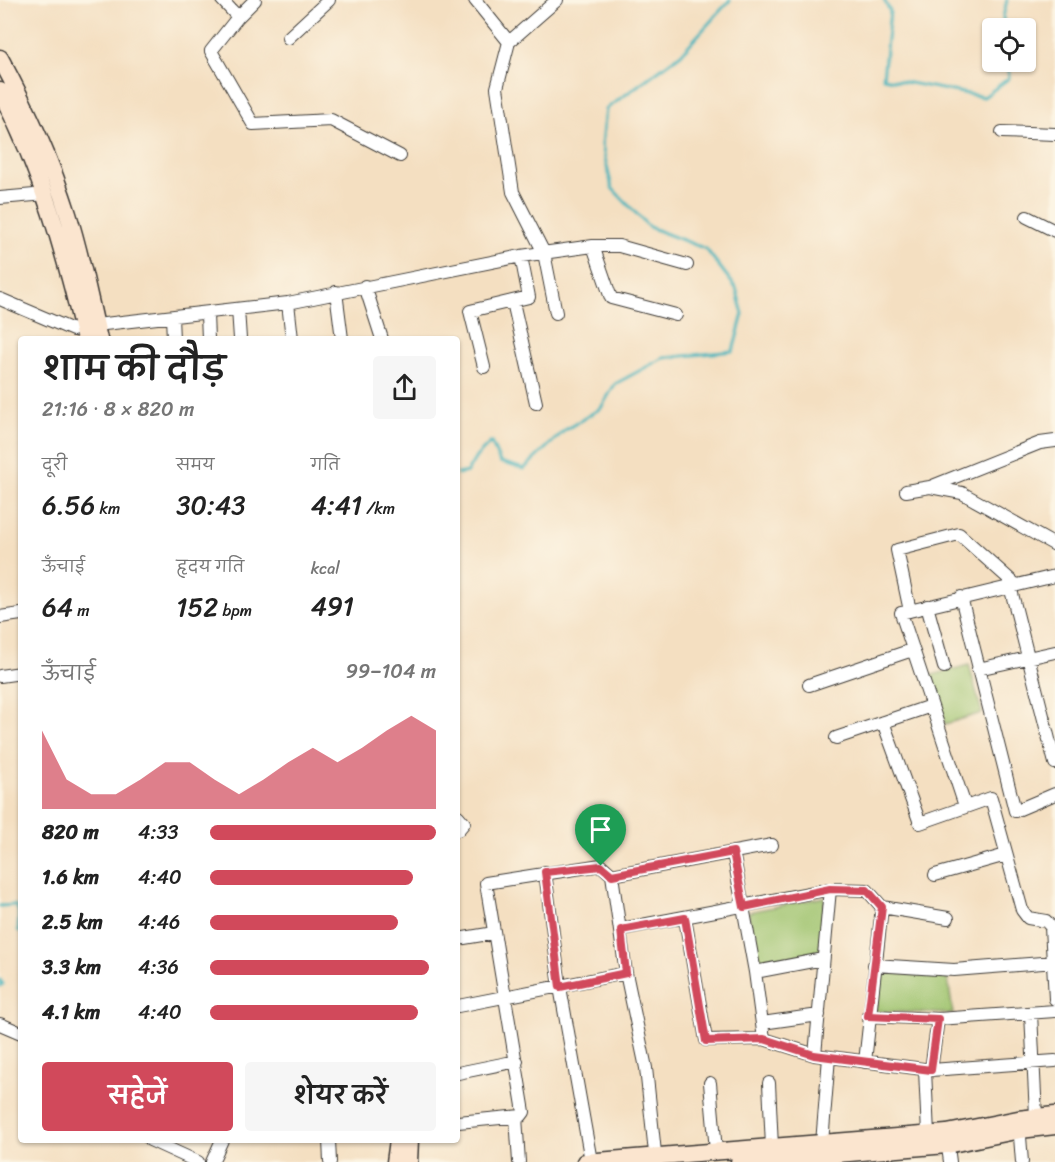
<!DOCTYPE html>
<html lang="hi">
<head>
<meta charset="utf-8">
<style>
  :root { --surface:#fff; --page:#f6f6f6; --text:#222; --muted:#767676; --accent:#d1495b }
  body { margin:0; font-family:Sriracha,"Playpen Sans Deva",sans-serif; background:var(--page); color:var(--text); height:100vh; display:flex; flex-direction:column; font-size:22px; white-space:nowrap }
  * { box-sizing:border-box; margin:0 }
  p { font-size:20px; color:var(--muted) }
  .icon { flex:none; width:33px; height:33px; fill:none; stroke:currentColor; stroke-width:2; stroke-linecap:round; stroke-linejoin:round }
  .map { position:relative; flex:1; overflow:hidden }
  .drawer { position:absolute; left:18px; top:336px; width:442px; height:807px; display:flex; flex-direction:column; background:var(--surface); border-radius:6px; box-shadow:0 2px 4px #0004 }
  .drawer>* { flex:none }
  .buttons { position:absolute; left:982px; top:18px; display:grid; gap:12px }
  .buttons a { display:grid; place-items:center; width:54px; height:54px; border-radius:6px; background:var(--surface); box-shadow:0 2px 4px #0004; font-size:30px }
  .pin { position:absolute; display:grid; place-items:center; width:51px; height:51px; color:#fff; margin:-62px -26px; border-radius:50% 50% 50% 0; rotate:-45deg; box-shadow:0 0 6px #0007 }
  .pin .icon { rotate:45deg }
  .round { display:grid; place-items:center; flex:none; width:63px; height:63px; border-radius:6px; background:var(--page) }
  .summary { display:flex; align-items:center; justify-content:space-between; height:102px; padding:0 24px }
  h1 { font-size:33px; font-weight:600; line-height:45px }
  .metrics { display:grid; grid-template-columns:repeat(3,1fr); gap:9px; height:102px; padding:6px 24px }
  .metrics div { display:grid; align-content:center }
  .metrics b { font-size:26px; font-weight:600 }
  .metrics small { font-size:16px; font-weight:400 }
  .metrics p { font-size:16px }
  .chart { height:168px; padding:12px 24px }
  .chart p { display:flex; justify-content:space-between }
  .chart svg { width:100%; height:108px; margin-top:6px; fill:var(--accent); opacity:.7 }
  .action { display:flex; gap:12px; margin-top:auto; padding:12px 24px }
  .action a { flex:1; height:69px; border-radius:6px; background:var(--accent); color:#fff; font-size:24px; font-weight:600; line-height:69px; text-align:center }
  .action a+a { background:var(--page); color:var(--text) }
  ul { padding:0 24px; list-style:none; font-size:20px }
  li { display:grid; grid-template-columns:96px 72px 1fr; align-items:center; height:45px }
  li i { height:15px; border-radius:8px; background:var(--accent) }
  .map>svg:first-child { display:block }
</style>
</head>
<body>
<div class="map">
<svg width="1055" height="1162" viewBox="0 0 1055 1162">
  <rect width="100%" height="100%" fill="#fcf5e5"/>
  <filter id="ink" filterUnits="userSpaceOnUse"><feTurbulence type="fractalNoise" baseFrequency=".0167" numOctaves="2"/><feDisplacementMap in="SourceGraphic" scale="12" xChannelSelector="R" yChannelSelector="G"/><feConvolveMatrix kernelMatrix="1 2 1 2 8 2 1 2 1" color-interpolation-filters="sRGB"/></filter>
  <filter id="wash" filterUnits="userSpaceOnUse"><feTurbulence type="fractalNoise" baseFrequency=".008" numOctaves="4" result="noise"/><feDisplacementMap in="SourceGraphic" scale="24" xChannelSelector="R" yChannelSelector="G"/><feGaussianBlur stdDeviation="1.35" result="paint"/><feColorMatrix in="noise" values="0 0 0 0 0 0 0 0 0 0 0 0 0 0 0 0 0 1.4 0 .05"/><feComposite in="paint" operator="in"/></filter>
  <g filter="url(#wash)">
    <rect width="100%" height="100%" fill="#f4dfc1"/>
    <!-- green -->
    <path fill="#9ec36d" stroke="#5d7044" stroke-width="1.5" d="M969,665L982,713L945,724L929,676Z
      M825,897L820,952L758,965L748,912Z
      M880,971L948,979L953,1014L875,1011Z"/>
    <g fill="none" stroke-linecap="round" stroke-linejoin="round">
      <!-- stream -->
      <path stroke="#44b4bc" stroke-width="3" d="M884,0L890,11L883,78L984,97L1009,78L1008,62
        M1004,28L1003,17L1007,0
        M458,474L467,472L476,457L491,442L500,462L524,469L565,430L601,408L615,384L663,358L733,351L743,314L736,288L706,249L649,227L612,188L602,145L606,109L681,54L730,0
        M0,906L15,905L19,912L18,930L21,932
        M0,980L3,984L0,986"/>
    </g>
  </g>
  <g filter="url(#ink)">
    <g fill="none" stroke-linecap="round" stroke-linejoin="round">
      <!-- street casing -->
      <g stroke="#3c3935" stroke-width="14">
        <path id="street" d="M222,0L238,17
          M255,0L238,17L211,51L253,124L331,120L400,156
          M475,0L509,42
          M288,38L329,0
          M1002,132L1055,134
          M0,198L46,194
          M1027,217L1055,231
          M593,246L611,298L676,315
          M365,286L382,339
          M336,292L342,339
          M0,299L73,330
          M513,302L536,403
          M288,303L292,339
          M238,309L240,339
          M556,313L544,253L513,192L497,88L509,42L557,0
          M207,314L208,339
          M172,317L173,339
          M96,325L288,303L521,256L593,246H619L687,265
          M484,367L470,311L529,297L521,256
          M930,487L1040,443L1055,441
          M906,491L930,487L962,493L1055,545
          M1010,586L1055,763
          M961,597L1015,811L1055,794
          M927,606L944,667
          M910,611L897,550L959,534L1016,585
          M0,617L21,614
          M978,669L1055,652
          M0,676L21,673
          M809,685L912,650
          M883,722L920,823L991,798L1022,910L1028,918L1046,921L1051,927L1055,999
          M836,738L931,706
          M965,806L901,613L1055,576
          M458,816L464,823L458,830
          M733,852L755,972L764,1039
          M545,872L560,987L591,1161
          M612,875L626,973L646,1068L656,1162
          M935,875L1006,855
          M685,918L706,1040L764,1039L815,1055L931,1070L1055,1061
          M621,929L830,889L867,890L882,907L948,918
          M458,939L494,933
          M874,965L954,970L1055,962
          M755,972L823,959
          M458,1006L626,973
          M1031,1013L1036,1116
          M868,1016L938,1019L1055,1011
          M762,1023L819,1015
          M0,1024L21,1033
          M815,1055L830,889
          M865,1062L882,907
          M925,1070L928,1134
          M931,1070L938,1019
          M458,1073L517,1061
          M710,1083L716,1151
          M769,1083L772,1147
          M516,1117L519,1162
          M458,1122L521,1116L524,1112L486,883L601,865L612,875L772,845
          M1019,1124L1022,1162
          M947,1139L950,1162
          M150,1140L198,1162
          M329,1140L330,1162
          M822,1143L829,1057
          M212,1162L222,1140"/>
      </g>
      <!-- secondary casing -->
      <g stroke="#3c3935" stroke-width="19">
        <path id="secondary" d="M0,58C27,108 51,160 68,214C81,255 89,297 99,339
          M0,91C41,169 65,253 85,339
          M395,1162L398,1140
          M409,1162L410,1140
          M585,1162L947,1133L1018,1119L1055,1115
          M739,1162L947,1145L1020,1130L1055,1126"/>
      </g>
      <!-- street -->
      <use href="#street" stroke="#fff" stroke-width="12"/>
      <!-- secondary -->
      <use href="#secondary" stroke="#fbe5cf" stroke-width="16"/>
    </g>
  </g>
  <g fill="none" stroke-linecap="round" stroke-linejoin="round" filter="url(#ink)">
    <!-- route casing -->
    <g stroke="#fff" stroke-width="12">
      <path id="route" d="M733,852L744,907L830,889L867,890L882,907L868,1016L938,1019L931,1070L814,1055L764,1039L706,1041L685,918L621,930L626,973L560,987L545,872L601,866L612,875Z"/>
    </g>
    <!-- route -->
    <use href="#route" stroke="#d1495b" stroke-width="8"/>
  </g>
</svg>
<div class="buttons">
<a><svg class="icon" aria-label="locate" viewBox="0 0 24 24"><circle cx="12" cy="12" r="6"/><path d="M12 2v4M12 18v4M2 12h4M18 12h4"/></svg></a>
</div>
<div class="pin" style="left:601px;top:866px;background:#1e9e55"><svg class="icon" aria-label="arrive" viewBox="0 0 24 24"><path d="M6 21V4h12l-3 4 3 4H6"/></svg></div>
<section class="drawer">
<div class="summary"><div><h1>शाम की दौड़</h1><p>21:16 · 8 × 820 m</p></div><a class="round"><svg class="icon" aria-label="share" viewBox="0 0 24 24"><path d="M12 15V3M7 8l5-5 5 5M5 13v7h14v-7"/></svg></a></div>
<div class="metrics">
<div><p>दूरी</p><b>6.56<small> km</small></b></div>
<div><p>समय</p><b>30:43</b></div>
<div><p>गति</p><b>4:41<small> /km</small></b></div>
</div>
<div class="metrics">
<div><p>ऊँचाई</p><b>64<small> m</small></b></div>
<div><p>हृदय गति</p><b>152<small> bpm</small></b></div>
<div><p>kcal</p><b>491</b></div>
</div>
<div class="chart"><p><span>ऊँचाई</span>99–104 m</p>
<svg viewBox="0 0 160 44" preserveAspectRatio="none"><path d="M0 44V12L10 32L20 38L30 38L40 32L50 25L60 25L70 32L80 38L90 32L100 25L110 19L120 25L130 19L140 12L150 6L160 12V44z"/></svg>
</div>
<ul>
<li><b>820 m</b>4:33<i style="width:100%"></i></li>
<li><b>1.6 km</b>4:40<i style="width:90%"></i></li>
<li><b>2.5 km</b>4:46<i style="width:83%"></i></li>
<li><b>3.3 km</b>4:36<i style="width:97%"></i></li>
<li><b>4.1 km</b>4:40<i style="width:92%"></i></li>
</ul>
<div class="action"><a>सहेजें</a><a>शेयर करें</a></div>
</section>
</div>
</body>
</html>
